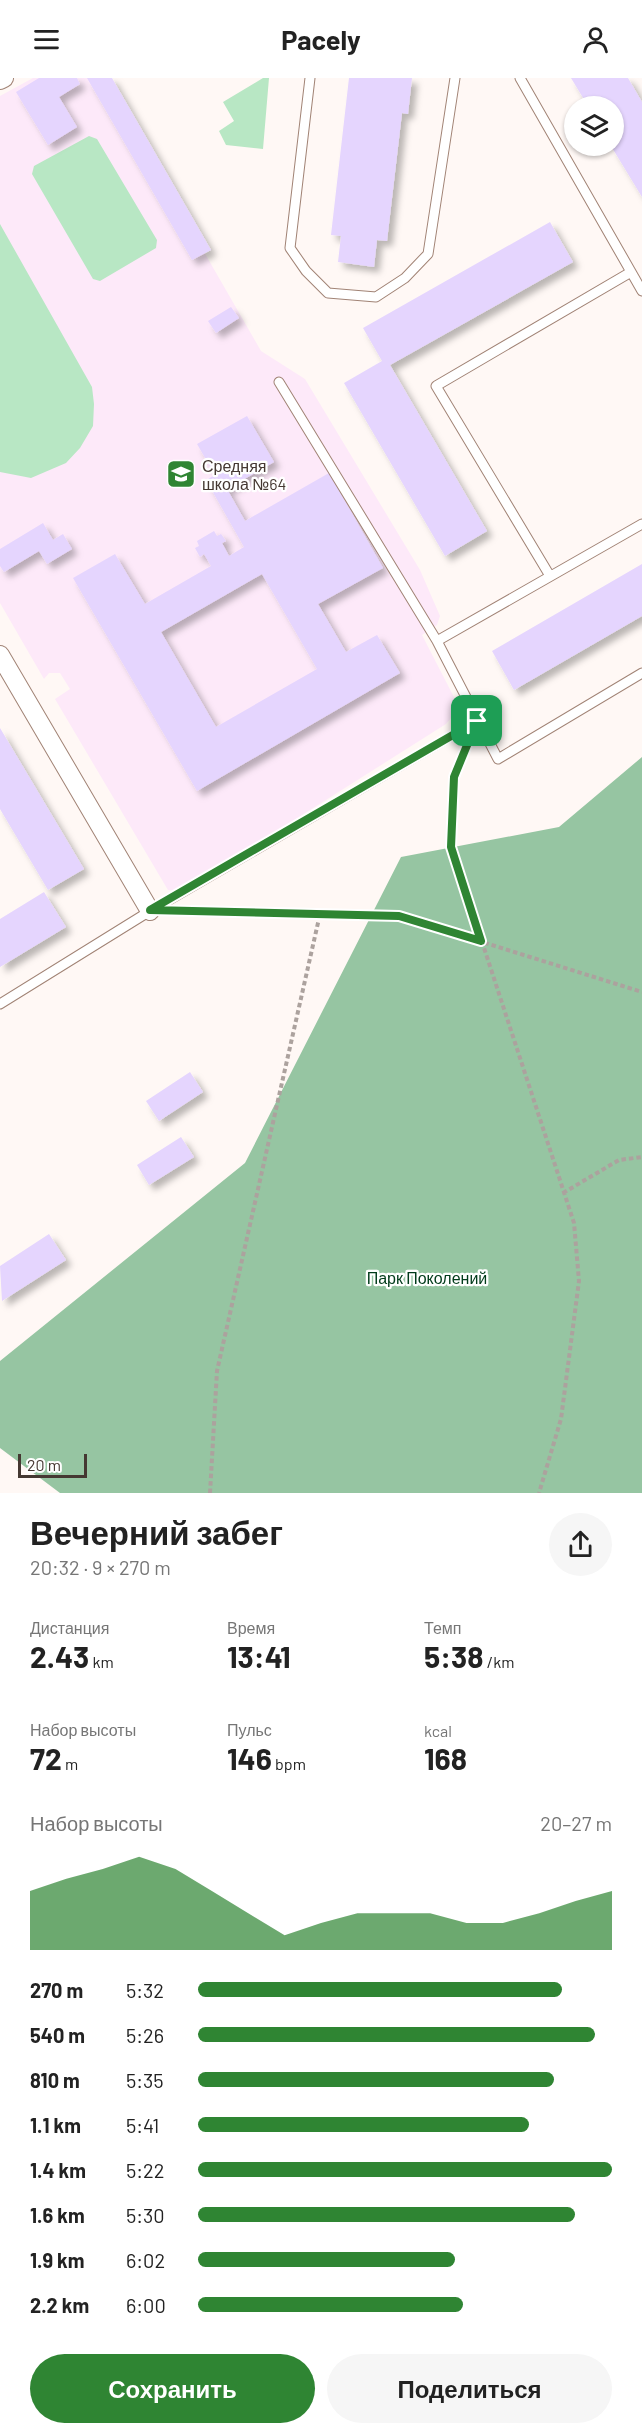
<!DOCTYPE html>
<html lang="ru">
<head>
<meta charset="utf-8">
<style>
  :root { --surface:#fff; --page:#f6f6f6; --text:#222; --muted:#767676; --accent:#2f8533 }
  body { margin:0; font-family:Barlow,sans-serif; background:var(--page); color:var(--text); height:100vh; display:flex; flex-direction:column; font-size:22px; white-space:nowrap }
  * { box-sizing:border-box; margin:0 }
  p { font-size:20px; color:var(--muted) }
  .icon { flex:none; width:33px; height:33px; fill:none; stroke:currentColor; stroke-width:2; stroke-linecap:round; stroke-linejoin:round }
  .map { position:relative; height:1415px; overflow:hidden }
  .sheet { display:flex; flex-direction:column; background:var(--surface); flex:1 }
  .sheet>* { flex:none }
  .buttons { position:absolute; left:564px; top:18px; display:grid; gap:12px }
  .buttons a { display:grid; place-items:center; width:60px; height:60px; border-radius:50%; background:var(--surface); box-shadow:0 2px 4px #0004; font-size:30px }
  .scale { position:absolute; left:18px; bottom:15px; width:69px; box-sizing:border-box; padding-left:6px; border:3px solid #453832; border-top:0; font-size:16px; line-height:21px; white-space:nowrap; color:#453832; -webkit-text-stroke:4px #fff; paint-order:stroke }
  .pin { position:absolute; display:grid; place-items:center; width:51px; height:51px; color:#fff; margin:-26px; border-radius:12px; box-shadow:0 3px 9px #0006 }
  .round { display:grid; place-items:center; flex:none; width:63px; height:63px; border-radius:32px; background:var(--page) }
  .head { display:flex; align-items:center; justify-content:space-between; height:102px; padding:0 30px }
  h1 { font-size:33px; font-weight:700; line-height:45px }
  .stats { display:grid; grid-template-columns:repeat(3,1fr); gap:9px; height:102px; padding:6px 30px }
  .stats div { display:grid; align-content:center }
  .stats b { font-size:30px; font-weight:700 }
  .stats small { font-size:16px; font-weight:400 }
  .stats p { font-size:16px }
  .chart { height:168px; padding:12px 30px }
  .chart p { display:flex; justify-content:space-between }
  .chart svg { width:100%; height:108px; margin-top:6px; fill:var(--accent); opacity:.7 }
  .button { display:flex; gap:12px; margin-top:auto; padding:12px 30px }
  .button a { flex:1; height:69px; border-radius:36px; background:var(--accent); color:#fff; font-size:24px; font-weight:700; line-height:69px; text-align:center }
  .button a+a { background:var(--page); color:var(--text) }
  ul { padding:0 30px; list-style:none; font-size:20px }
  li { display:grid; grid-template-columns:96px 72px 1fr; align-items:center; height:45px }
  li i { height:15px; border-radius:8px; background:var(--accent) }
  header { display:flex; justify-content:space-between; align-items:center; height:78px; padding:0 30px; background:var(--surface); font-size:27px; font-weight:700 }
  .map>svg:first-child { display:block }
</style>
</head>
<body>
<header><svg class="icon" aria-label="menu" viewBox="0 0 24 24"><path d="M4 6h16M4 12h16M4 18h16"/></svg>Pacely<svg class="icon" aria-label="person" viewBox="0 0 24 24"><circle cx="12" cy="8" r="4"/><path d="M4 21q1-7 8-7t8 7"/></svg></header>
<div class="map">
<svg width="642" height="1415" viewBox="0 0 642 1415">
  <defs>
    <filter id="shadow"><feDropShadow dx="5.5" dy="5.5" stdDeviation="3" flood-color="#0004"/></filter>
  </defs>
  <rect width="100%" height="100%" fill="#fff8f5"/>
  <!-- education -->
  <path fill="#fde9f9" d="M33,0H104L261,273L305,301L420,492L440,538L437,547L422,557L457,625L456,634L446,646L182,813L168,812L55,621L70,611L60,595H49L44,601L0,525V18Z"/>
  <!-- green -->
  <path fill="#b8e7c4" d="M263,0H269L263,71L226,67L219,53L234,43L223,24Z
    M89,58L97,61L157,162L156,170L100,203L93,201L32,96L34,88Z
    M0,146L92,309L94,326L93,348L80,370L66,385L31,400L0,394Z"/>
  <!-- forest -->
  <path fill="#96c5a2" d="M642,679V1415H60L0,1370V1283L245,1085L401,779L559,749Z"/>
  <!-- building -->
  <path fill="#e5d5fe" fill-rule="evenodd" filter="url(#shadow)" d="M39,0H77L80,6L59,19L77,49L48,67L16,14Z
    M87,0H112L211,172L192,182Z
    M349,0H412L408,36L402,35L387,163L377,162L374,189L338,184L341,158L331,157Z
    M571,0H628L642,24V119L611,68H614V28H588Z
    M550,144L573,184L390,287L487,453L445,478L344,305L382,283L363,250Z
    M231,229L239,240L216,255L208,243Z
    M247,338L274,384L227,411L245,443L329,395L383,490L318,526L346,574L377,557L400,595L197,713L73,500L115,476L145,526L211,488L204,476L200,479L195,470L199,468L197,463L214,453L217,458L221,456L226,463L222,465L229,478L244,469L206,402L215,397L197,366ZM262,496L317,591L216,649L161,554Z
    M43,445L53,462L63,456L72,471L47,486L39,473L4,494L0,488V471Z
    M642,486V538L514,612L492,573Z
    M0,650L84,791L48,812L0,731Z
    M44,814L66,849L0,889V841Z
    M190,994L203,1014L159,1043L146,1023Z
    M181,1059L194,1079L149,1107L137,1087Z
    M49,1156L66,1182L2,1223L0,1188Z"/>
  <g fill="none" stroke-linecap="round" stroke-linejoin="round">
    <!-- service casing -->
    <g stroke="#a18375" stroke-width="11">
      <path id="service" d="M310,0L290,170L306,193L328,215L376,219L405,200L428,176L455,0
        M520,0L642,213
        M279,304L437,563L498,681L642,595
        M550,498L436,308L631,194
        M437,563L642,446
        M0,926L150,833L477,643"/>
    </g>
    <!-- minor casing -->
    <g stroke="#a18375" stroke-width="20">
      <path id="minor" d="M0,2L4,0
        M0,577L150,833"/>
    </g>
    <!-- path -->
    <path stroke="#aca29e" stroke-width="4" stroke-dasharray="4.5 3" stroke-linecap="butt" d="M467,668L455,699L451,769L574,1145L579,1203L561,1341L539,1415
      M181,833L399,838L642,914
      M563,1115L619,1082L642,1079
      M210,1415L217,1293L320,836"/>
    <!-- service -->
    <use href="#service" stroke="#fff" stroke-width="9"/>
    <!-- minor -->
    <use href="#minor" stroke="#fff" stroke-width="18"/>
  </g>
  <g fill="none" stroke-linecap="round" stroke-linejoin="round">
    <!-- route casing -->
    <g stroke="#fff" stroke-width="12">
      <path id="route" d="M477,643L454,699L451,769L481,863L399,838L150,832Z"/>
    </g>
    <!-- route -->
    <use href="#route" stroke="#2f8533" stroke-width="8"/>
  </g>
  <!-- icons -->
  <defs>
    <g id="school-square" transform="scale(1.5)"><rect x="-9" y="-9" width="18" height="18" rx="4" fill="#2f8533" stroke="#fff"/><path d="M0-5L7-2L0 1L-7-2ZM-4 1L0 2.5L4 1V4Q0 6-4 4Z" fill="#fff"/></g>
  </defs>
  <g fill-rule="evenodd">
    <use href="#school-square" x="181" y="396"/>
  </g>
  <g text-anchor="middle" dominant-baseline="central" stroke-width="4.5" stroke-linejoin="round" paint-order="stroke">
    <!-- poi labels -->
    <g font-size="16" fill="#453832" stroke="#fff" text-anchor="start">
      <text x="202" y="387">Средняя<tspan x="202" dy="18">школа №64</tspan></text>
    </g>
    <!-- park labels -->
    <g font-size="16" fill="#003b1a" stroke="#fff">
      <text x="427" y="1199">Парк Поколений</text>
    </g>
  </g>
</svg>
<div class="buttons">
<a><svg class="icon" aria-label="layers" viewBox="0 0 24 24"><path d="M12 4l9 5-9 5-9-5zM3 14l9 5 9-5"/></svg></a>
</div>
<div class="scale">20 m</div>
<div class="pin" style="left:477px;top:643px;background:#1e9e55"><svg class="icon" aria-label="arrive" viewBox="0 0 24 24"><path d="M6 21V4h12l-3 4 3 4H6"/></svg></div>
</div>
<section class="sheet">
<div class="head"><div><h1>Вечерний забег</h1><p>20:32 · 9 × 270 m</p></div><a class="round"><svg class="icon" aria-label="share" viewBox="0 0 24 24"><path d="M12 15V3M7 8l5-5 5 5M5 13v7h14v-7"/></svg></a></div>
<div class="stats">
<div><p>Дистанция</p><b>2.43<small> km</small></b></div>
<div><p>Время</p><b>13:41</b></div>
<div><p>Темп</p><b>5:38<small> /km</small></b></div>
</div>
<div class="stats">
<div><p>Набор высоты</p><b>72<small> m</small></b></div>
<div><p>Пульс</p><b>146<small> bpm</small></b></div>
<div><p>kcal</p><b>168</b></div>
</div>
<div class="chart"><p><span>Набор высоты</span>20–27 m</p>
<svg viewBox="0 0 160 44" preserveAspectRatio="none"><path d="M0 44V20L10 15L20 11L30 6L40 11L50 20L60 29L70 38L80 33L90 29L100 29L110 29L120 33L130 33L140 29L150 24L160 20V44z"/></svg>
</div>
<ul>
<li><b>270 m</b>5:32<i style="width:88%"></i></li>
<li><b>540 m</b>5:26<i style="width:96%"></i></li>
<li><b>810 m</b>5:35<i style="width:86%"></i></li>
<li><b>1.1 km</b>5:41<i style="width:80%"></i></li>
<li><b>1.4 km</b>5:22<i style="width:100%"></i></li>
<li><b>1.6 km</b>5:30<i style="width:91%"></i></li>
<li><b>1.9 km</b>6:02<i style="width:62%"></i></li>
<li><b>2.2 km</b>6:00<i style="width:64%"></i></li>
</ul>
<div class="button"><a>Сохранить</a><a>Поделиться</a></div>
</section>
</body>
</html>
